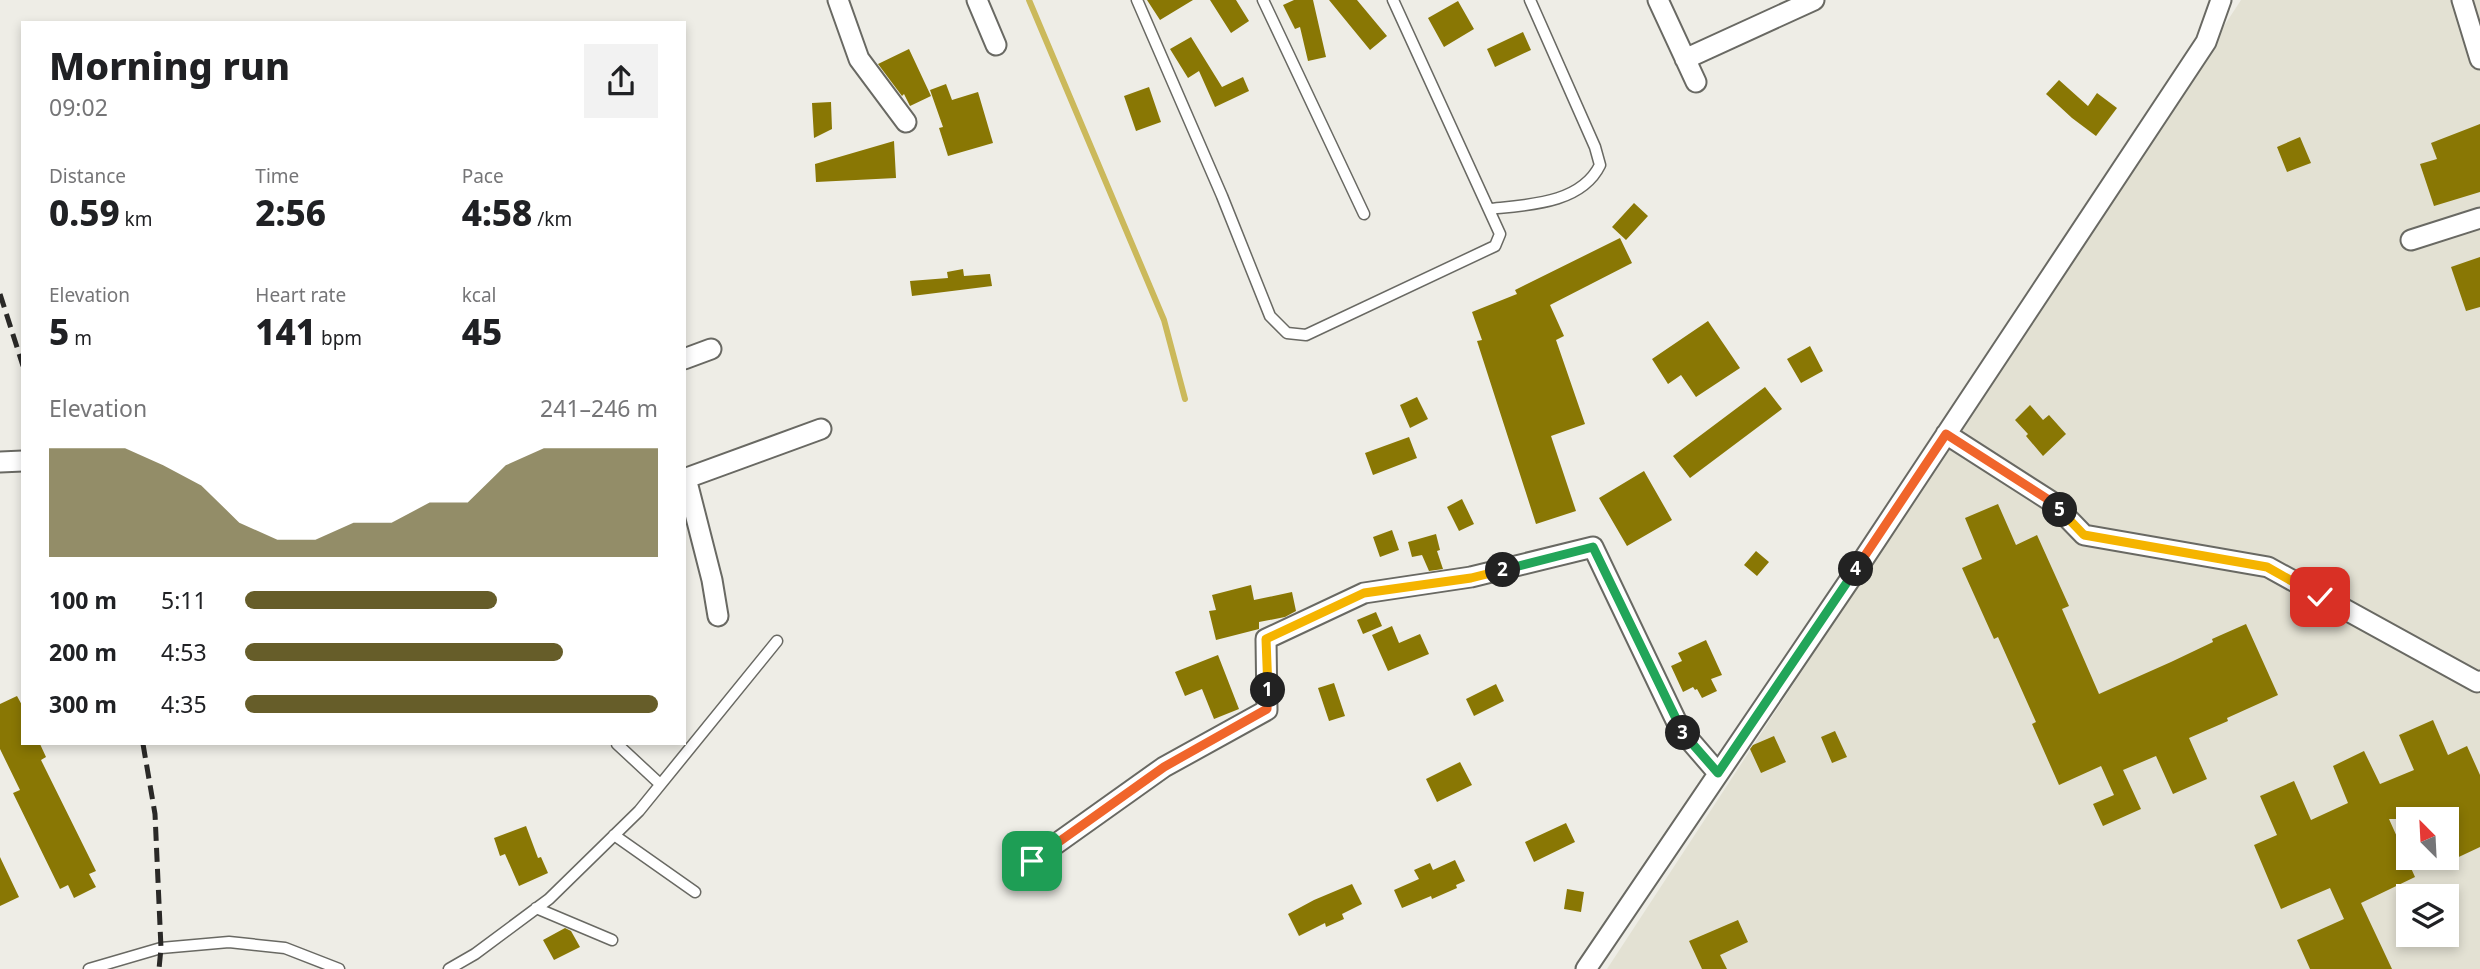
<!DOCTYPE html>
<html lang="en">
<head>
<meta charset="utf-8">
<style>
  :root { --surface:#fff; --page:#f2f2f2; --text:#202124; --muted:#757577; --accent:#665d29 }
  body { margin:0; font-family:"Noto Sans",sans-serif; background:var(--page); color:var(--text); height:100vh; display:flex; flex-direction:column; font-size:26px; white-space:nowrap }
  * { box-sizing:border-box; margin:0 }
  p { font-size:23px; color:var(--muted) }
  .icon { flex:none; width:38px; height:38px; fill:none; stroke:currentColor; stroke-width:2; stroke-linecap:round; stroke-linejoin:round }
  .map { position:relative; flex:1; overflow:hidden }
  .side { position:absolute; left:21px; top:21px; width:665px; height:724px; display:flex; flex-direction:column; background:var(--surface); border-radius:0px; box-shadow:0 4px 10px #0003 }
  .side>* { flex:none }
  .needle { width:46px; rotate:336deg }
  .controls { position:absolute; left:2396px; top:807px; display:grid; gap:14px }
  .controls a { display:grid; place-items:center; width:63px; height:63px; border-radius:0px; background:var(--surface); box-shadow:0 4px 10px #0003; font-size:35px }
  .pin { position:absolute; display:grid; place-items:center; width:60px; height:60px; color:#fff; margin:-30px; border-radius:14px; box-shadow:0 4px 10px #0006 }
  .km { position:absolute; width:35px; height:35px; margin:-18px; border-radius:50%; background:#222; color:#fff; font-size:19px; line-height:35px; text-align:center }
  .round { display:grid; place-items:center; flex:none; width:74px; height:74px; border-radius:0px; background:var(--page) }
  .overview { display:flex; align-items:center; justify-content:space-between; height:119px; padding:0 28px }
  h1 { font-size:38px; font-weight:800; line-height:52px }
  .stats { display:grid; grid-template-columns:repeat(3,1fr); gap:10px; height:119px; padding:7px 28px }
  .stats div { display:grid; align-content:center }
  .stats b { font-size:35px; font-weight:800 }
  .stats small { font-size:19px; font-weight:400 }
  .stats p { font-size:19px }
  .chart { height:196px; padding:14px 28px }
  .chart p { display:flex; justify-content:space-between }
  .chart svg { width:100%; height:126px; margin-top:7px; fill:var(--accent); opacity:.7 }
  ul { padding:0 28px; list-style:none; font-size:23px }
  li { display:grid; grid-template-columns:112px 84px 1fr; align-items:center; height:52px }
  li i { height:18px; border-radius:9px; background:var(--accent) }
  .map>svg:first-child { display:block }
</style>
</head>
<body>
<div class="map">
<svg width="2480" height="969" viewBox="0 0 2480 969">
  <rect width="100%" height="100%" fill="#eeede6"/>
  <!-- built -->
  <path fill="#e3e1d3" fill-rule="evenodd" d="M2241,0H2480V969H1607ZM2408,819H2446V858H2408ZM2408,896H2446V934H2408Z"/>
  <g fill="none" stroke-linecap="round" stroke-linejoin="round">
    <!-- stream -->
    <path stroke="#cbb95b" stroke-width="6" d="M1029,0L1164,320L1185,399"/>
  </g>
  <!-- building -->
  <path fill="#897704" d="M1147,0H1193L1160,20Z
    M1210,0H1236L1249,21L1231,33Z
    M1294,0H1313L1326,57L1308,61L1300,27L1295,29L1283,5Z
    M1329,0H1357L1387,36L1370,50Z
    M1458,1L1474,29L1444,47L1428,18Z
    M1523,32L1531,50L1495,67L1487,49Z
    M1191,37L1222,87L1243,77L1249,91L1215,107L1199,71L1188,78L1170,49Z
    M909,49L931,96L910,106L904,94L902,96L878,64Z
    M2059,80L2088,106L2097,93L2117,108L2096,136L2072,118L2046,94Z
    M946,84L952,100L978,92L993,143L948,156L939,128L943,127L930,90Z
    M1149,87L1161,122L1136,131L1124,96Z
    M831,102L832,129L814,138L812,103Z
    M2480,124V192L2434,206L2420,164L2437,159L2431,143Z
    M2300,137L2311,163L2287,172L2277,147Z
    M894,141L896,178L816,182L815,164Z
    M1634,203L1648,216L1626,240L1612,227Z
    M1620,238L1632,263L1550,305L1564,336L1556,340L1585,424L1551,436L1576,511L1536,524L1477,341L1482,340L1472,312L1517,294L1515,290Z
    M2480,257V307L2466,311L2451,267Z
    M963,269L964,276L990,274L992,286L912,296L910,281L948,278L947,272Z
    M1708,321L1740,368L1696,397L1681,375L1668,384L1652,359Z
    M1810,346L1823,371L1801,383L1787,359Z
    M1765,387L1782,409L1690,478L1673,456Z
    M1417,397L1428,419L1410,428L1400,405Z
    M2030,405L2043,420L2049,415L2066,434L2043,456L2026,436L2028,434L2015,420Z
    M1409,437L1417,458L1373,475L1365,453Z
    M1644,471L1672,520L1627,546L1599,498Z
    M1462,499L1474,524L1459,531L1447,507Z
    M1998,504L2016,545L2037,535L2069,606L2062,609L2099,694L2171,662L2213,642L2212,639L2246,624L2278,695L2227,718L2228,721L2189,738L2207,779L2173,794L2156,756L2123,770L2141,809L2103,826L2093,804L2114,795L2101,766L2059,785L2032,724L2036,722L1998,637L1994,639L1962,568L1982,559L1965,518Z
    M1392,530L1399,550L1380,557L1373,537Z
    M1436,534L1440,550L1437,551L1443,569L1429,571L1422,555L1412,557L1408,542Z
    M1756,551L1769,562L1757,576L1744,565Z
    M1251,585L1254,600L1292,592L1296,611L1285,617L1259,622V629L1216,640L1209,611L1216,610L1212,595Z
    M1376,612L1382,626L1363,634L1357,620Z
    M1392,626L1399,643L1420,634L1429,654L1388,671L1372,635Z
    M1706,640L1722,675L1711,679L1717,691L1702,698L1697,689L1695,690L1693,687L1683,692L1671,666L1682,661L1678,653Z
    M1218,655L1239,709L1214,719L1202,689L1185,696L1175,672Z
    M1334,683L1345,716L1329,721L1318,688Z
    M1496,684L1504,701L1474,716L1466,699Z
    M17,696L23,707V744H40L46,757L41,760L96,871L89,874L96,887L74,898L68,885L60,889L13,793L20,790L0,749V704Z
    M2433,720L2448,755L2467,746L2480,775V847L2446,863V819H2389L2415,877L2361,903L2392,969H2310L2297,940L2344,919L2330,888L2281,909L2254,845L2277,835L2260,796L2294,781L2311,820L2348,803L2333,766L2364,751L2380,784L2414,770L2399,735Z
    M1835,731L1847,757L1832,763L1821,737Z
    M1774,736L1786,762L1761,773L1750,749L1753,745Z
    M1460,762L1472,785L1437,802L1426,779Z
    M1566,823L1575,842L1534,862L1525,842Z
    M526,826L538,858L541,857L548,873L519,886L505,854L500,856L494,838Z
    M0,857L19,897L0,906Z
    M1455,860L1465,881L1456,885L1457,888L1432,899L1431,896L1402,908L1394,890L1419,879L1414,870L1430,863L1433,870Z
    M1352,884L1362,904L1342,914L1344,919L1326,927L1325,923L1299,936L1288,914L1314,900Z
    M1567,889L1584,892L1581,912L1564,909Z
    M1738,920L1748,942L1720,955L1727,969H1702L1689,941Z
    M565,928L571,931L580,947L554,960L543,940Z"/>
  <g fill="none" stroke-linecap="round" stroke-linejoin="round">
    <!-- service casing -->
    <g stroke="#696963" stroke-width="13">
      <path id="service" d="M1137,0L1222,196L1270,316L1287,333L1306,335L1495,246L1500,234L1393,0
        M1263,0L1364,214
        M1489,209C1527,205 1581,204 1600,165L1595,147L1530,0
        M617,744L660,784
        M614,835L695,892
        M536,908L612,940
        M89,969L161,948L229,942L285,948L339,969
        M449,969L475,954L549,899L639,811L777,641"/>
    </g>
    <!-- minor casing -->
    <g stroke="#696963" stroke-width="23">
      <path id="minor" d="M838,0L859,59L906,122
        M977,0L996,45
        M1658,0L1696,82
        M2462,0L2480,59
        M1685,59L1814,0
        M2411,240L2480,218
        M684,359L711,349
        M1946,434L2052,502L2084,535L2268,567L2477,682L2480,681
        M0,462L23,461
        M686,478L712,580L718,616
        M684,479L821,429
        M1032,861L1164,767L1267,710L1266,639L1364,593L1471,577L1593,547L1680,729L1718,773
        M1586,969L1853,575L2206,42L2221,0"/>
    </g>
    <!-- service -->
    <use href="#service" stroke="#fff" stroke-width="10"/>
    <!-- minor -->
    <use href="#minor" stroke="#fff" stroke-width="19"/>
    <!-- rail -->
    <path stroke="#2a2927" stroke-width="5" stroke-dasharray="14 7" stroke-linecap="butt" d="M0,294L23,366
      M143,744L155,814L161,948L159,969"/>
  </g>
  <g fill="none" stroke-linecap="round" stroke-linejoin="round">
    <!-- split-1 casing -->
    <g stroke="#fff" stroke-width="14">
      <path id="split-1" d="M1032,861L1164,767L1267,709L1268,690"/>
    </g>
    <!-- split-2 casing -->
    <g stroke="#fff" stroke-width="14">
      <path id="split-2" d="M1268,690L1266,639L1364,593L1471,578L1503,570"/>
    </g>
    <!-- split-3 casing -->
    <g stroke="#fff" stroke-width="14">
      <path id="split-3" d="M1503,570L1593,547L1683,733"/>
    </g>
    <!-- split-4 casing -->
    <g stroke="#fff" stroke-width="14">
      <path id="split-4" d="M1683,733L1718,773L1856,569"/>
    </g>
    <!-- split-5 casing -->
    <g stroke="#fff" stroke-width="14">
      <path id="split-5" d="M1856,569L1946,434L2052,502L2060,510"/>
    </g>
    <!-- split-6 casing -->
    <g stroke="#fff" stroke-width="14">
      <path id="split-6" d="M2060,510L2084,535L2267,567L2320,597"/>
    </g>
    <!-- split-1 -->
    <use href="#split-1" stroke="#f0652b" stroke-width="9"/>
    <!-- split-2 -->
    <use href="#split-2" stroke="#f5b400" stroke-width="9"/>
    <!-- split-3 -->
    <use href="#split-3" stroke="#22a559" stroke-width="9"/>
    <!-- split-4 -->
    <use href="#split-4" stroke="#22a559" stroke-width="9"/>
    <!-- split-5 -->
    <use href="#split-5" stroke="#f0652b" stroke-width="9"/>
    <!-- split-6 -->
    <use href="#split-6" stroke="#f5b400" stroke-width="9"/>
  </g>
</svg>
<div class="controls">
<a><svg class="needle" viewBox="-14 -14 28 28"><path d="M0-13l5 13h-10z" fill="#e53935"/><path d="M0 13l5-13h-10z" fill="#757577"/></svg></a>
<a><svg class="icon" aria-label="layers" viewBox="0 0 24 24"><path d="M12 4l9 5-9 5-9-5zM3 14l9 5 9-5"/></svg></a>
</div>
<div class="pin" style="left:1032px;top:861px;background:#1e9e55"><svg class="icon" aria-label="arrive" viewBox="0 0 24 24"><path d="M6 21V4h12l-3 4 3 4H6"/></svg></div>
<div class="pin" style="left:2320px;top:597px;background:#d93025"><svg class="icon" aria-label="check" viewBox="0 0 24 24"><path d="M5 12l5 5 9-10"/></svg></div>
<b class="km" style="left:1268px;top:690px">1</b>
<b class="km" style="left:1503px;top:570px">2</b>
<b class="km" style="left:1683px;top:733px">3</b>
<b class="km" style="left:1856px;top:569px">4</b>
<b class="km" style="left:2060px;top:510px">5</b>
<section class="side">
<div class="overview"><div><h1>Morning run</h1><p>09:02</p></div><a class="round"><svg class="icon" aria-label="share" viewBox="0 0 24 24"><path d="M12 15V3M7 8l5-5 5 5M5 13v7h14v-7"/></svg></a></div>
<div class="stats">
<div><p>Distance</p><b>0.59<small> km</small></b></div>
<div><p>Time</p><b>2:56</b></div>
<div><p>Pace</p><b>4:58<small> /km</small></b></div>
</div>
<div class="stats">
<div><p>Elevation</p><b>5<small> m</small></b></div>
<div><p>Heart rate</p><b>141<small> bpm</small></b></div>
<div><p>kcal</p><b>45</b></div>
</div>
<div class="chart"><p><span>Elevation</span>241–246 m</p>
<svg viewBox="0 0 160 44" preserveAspectRatio="none"><path d="M0 44V6L10 6L20 6L30 12L40 19L50 32L60 38L70 38L80 32L90 32L100 25L110 25L120 12L130 6L140 6L150 6L160 6V44z"/></svg>
</div>
<ul>
<li><b>100 m</b>5:11<i style="width:61%"></i></li>
<li><b>200 m</b>4:53<i style="width:77%"></i></li>
<li><b>300 m</b>4:35<i style="width:100%"></i></li>
</ul>
</section>
</div>
</body>
</html>
